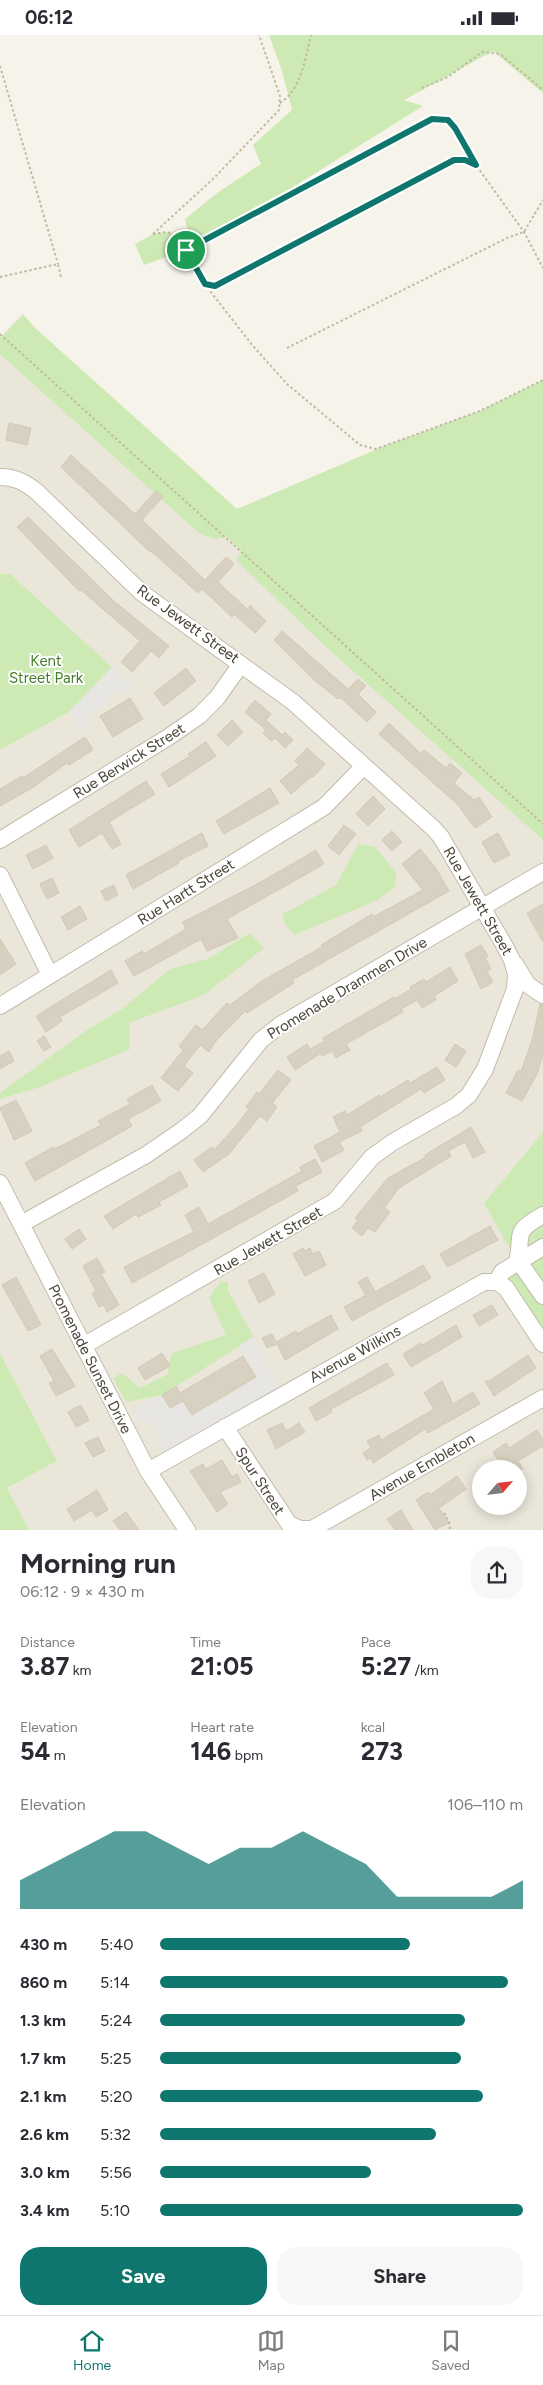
<!DOCTYPE html>
<html lang="en">
<head>
<meta charset="utf-8">
<style>
  :root { --surface:#fff; --page:#f7f7f7; --text:#2b2b33; --muted:#7c7c81; --line:#e1e1e2; --accent:#0f766e }
  body { margin:0; font-family:Figtree,sans-serif; background:var(--page); color:var(--text); height:100vh; display:flex; flex-direction:column; font-size:19px; white-space:nowrap }
  * { box-sizing:border-box; margin:0 }
  p { font-size:16px; color:var(--muted) }
  .icon { flex:none; width:28px; height:28px; fill:none; stroke:currentColor; stroke-width:2; stroke-linecap:round; stroke-linejoin:round }
  .map { position:relative; height:1495px; overflow:hidden }
  .panel { display:flex; flex-direction:column; background:var(--surface); flex:1 }
  .panel>* { flex:none }
  .needle { width:32px; rotate:62deg }
  .controls { position:absolute; left:472px; top:1425px; display:grid; gap:10px }
  .controls a { display:grid; place-items:center; width:55px; height:55px; border-radius:50%; background:var(--surface); box-shadow:0 2px 12px #0003; font-size:25px }
  .pin { position:absolute; display:grid; place-items:center; width:42px; height:42px; color:#fff; margin:-21px; border:2px solid #fff; border-radius:50%; box-shadow:0 1px 5px #0007 }
  .round { display:grid; place-items:center; flex:none; width:52px; height:52px; border-radius:20px; background:var(--page) }
  .overview { display:flex; align-items:center; justify-content:space-between; height:85px; padding:0 20px }
  h1 { font-size:28px; font-weight:700; line-height:38px }
  .metrics { display:grid; grid-template-columns:repeat(3,1fr); gap:8px; height:85px; padding:5px 20px }
  .metrics div { display:grid; align-content:center }
  .metrics b { font-size:25px; font-weight:700 }
  .metrics small { font-size:14px; font-weight:400 }
  .metrics p { font-size:14px }
  .chart { height:140px; padding:10px 20px }
  .chart p { display:flex; justify-content:space-between }
  .chart svg { width:100%; height:90px; margin-top:5px; fill:var(--accent); opacity:.7 }
  .primary-button { display:flex; gap:10px; margin-top:auto; padding:10px 20px }
  .primary-button a { flex:1; height:58px; border-radius:20px; background:var(--accent); color:#fff; font-size:20px; font-weight:700; line-height:58px; text-align:center }
  .primary-button a+a { background:var(--page); color:var(--text) }
  ul { padding:0 20px; list-style:none; font-size:16px }
  li { display:grid; grid-template-columns:80px 60px 1fr; align-items:center; height:38px }
  li i { height:12px; border-radius:6px; background:var(--accent) }
  .status { display:flex; justify-content:space-between; align-items:center; height:35px; padding:0 25px; background:var(--surface); direction:ltr }
  .status svg { height:14px; fill:currentColor }
  .dock { display:flex; justify-content:space-around; align-items:center; height:70px; border-top:1px solid var(--line); background:var(--surface); font-size:14px; color:var(--muted) }
  .dock a { display:grid; justify-items:center; gap:2px }
  .dock .selected { color:var(--accent) }
  .map>svg:first-child { display:block }
</style>
</head>
<body>
<div class="status"><b>06:12</b><svg viewBox="0 0 49 12"><path d="M0 12V9h3v3zM5 12V6h3v6zM10 12V3h3v9zM15 12V0h3v12zM26 1h20v11H26zM47 4h2v5h-2z"/></svg></div>
<div class="map">
<svg width="543" height="1495" viewBox="0 0 543 1495">
  <rect width="100%" height="100%" fill="#f6f3eb"/>
  <!-- residential -->
  <path fill="#eae6d9" fill-rule="evenodd" d="M0,299L83,380L213,490L543,789V1097L484,1168L513,1218L543,1309V1495H29L7,1453L57,1426L0,1318V715L69,677L112,632L10,540L0,539ZM481,1434H519V1471H481Z"/>
  <!-- green -->
  <path fill="#cdeab4" d="M269,0H543V58L493,16L404,65L423,71L293,152L199,203L188,197L185,184L217,158L261,129L253,110L292,75L282,36Z
    M167,197L178,201L186,215L144,230L135,209L153,199Z
    M23,279L34,292L237,474L382,412L480,376L543,345V805L325,611L236,525L242,516L227,502L214,504L200,499L0,319V303Z
    M0,539H10L112,632L69,677L0,715Z
    M358,809L375,812L396,837L395,852L378,865L294,900L284,888L283,879L336,850Z
    M250,898L264,913L204,960L129,988L130,1014L40,1052L0,1064V1058L87,995L122,974L170,934L208,924Z
    M543,1097V1309L497,1247L512,1218L484,1168Z
    M221,1246L228,1248V1256L254,1302L162,1360L126,1367L113,1343L122,1338L140,1353L168,1339L169,1325L173,1318L226,1300L209,1263Z
    M0,1318L57,1426L7,1453L29,1495H0Z"/>
  <!-- parking -->
  <path fill="#e7e6e2" d="M112,632L135,651L127,657L119,655L90,682L89,690L81,696L69,677Z
    M254,1302L279,1354L164,1419L154,1392L148,1385L136,1387L131,1377L162,1360L170,1373L183,1366L192,1380L255,1342L243,1321L240,1310Z"/>
  <!-- building -->
  <path fill="#d8d0c0" stroke="#d3c9b3" d="M9,388L31,393L27,410L6,405Z
    M71,420L135,479L156,456L163,462L142,485L205,545L226,522L234,529L218,547L247,574L250,570L266,586L255,598L234,579L232,582L202,554L198,558L151,516L150,517L61,432Z
    M28,482L116,568L169,611L159,623L151,616L132,637L121,627L140,606L81,555L79,556L17,492Z
    M282,596L348,654L358,644L366,651L358,659L376,677L367,687L340,662L338,664L314,645L274,605Z
    M186,633L196,646L164,671L154,658Z
    M130,663L143,684L113,702L100,681Z
    M255,665L271,679L266,685L282,700L285,697L293,705L285,713L275,703L271,706L263,698L266,695L245,677Z
    M232,685L243,697L228,711L217,700Z
    M389,688L421,719L424,715L446,733L450,728L462,738L454,748L474,765L479,762L492,782L475,793L458,770L379,699Z
    M85,702L93,715L69,730L67,728L32,753L0,771V754L22,741L23,743Z
    M206,707L216,721L169,752L161,739L190,721L188,719Z
    M307,713L325,729L313,742L312,741L291,759L280,746L299,730L295,726Z
    M146,746L155,759L109,787L121,809L112,814L102,798L79,812L69,795Z
    M270,753L279,768L224,799L216,786Z
    M373,761L385,774L368,791L356,779Z
    M344,790L356,799L339,820L328,811Z
    M392,796L402,807L392,816L382,805Z
    M202,798L208,811L178,826L179,828L133,854L126,840Z
    M498,798L510,820L494,828L482,807Z
    M46,810L53,823L33,834L26,820Z
    M420,814L435,832L449,856L292,945L294,948L247,978L245,976L216,1006L209,1017L200,1010L184,1031L193,1038L178,1056L161,1043L183,1015L179,1011L196,990L202,995L227,968L230,970L262,946L322,912L321,910L372,879L373,882L423,855L402,829Z
    M316,815L324,829L227,884L238,903L207,916L201,904L134,941L125,926L142,916L144,919L186,894L183,887L259,848Z
    M52,843L59,858L47,864L40,849Z
    M114,850L118,860L106,866L101,856Z
    M543,869V907L527,878Z
    M80,871L87,884L68,895L61,882Z
    M0,904L16,929L0,940Z
    M481,910L488,921L485,923L491,934L487,937L493,947L481,954L465,919Z
    M450,932L458,946L434,961L436,965L422,973L417,965L401,974L403,977L346,1009L350,1015L336,1023L332,1016L322,1021L321,1018L295,1035L287,1022L307,1009L310,1014L325,1006L323,1003L394,962L395,964L411,954L410,952L424,944L426,947Z
    M111,935L118,948L60,982L62,986L46,997L36,981Z
    M540,969L543,970V1020L537,1039L522,1066L506,1058L518,1035L521,1037L533,1002Z
    M44,1001L51,1012L44,1016L37,1006Z
    M455,1009L466,1016L456,1032L445,1025Z
    M9,1016L14,1026L0,1034V1021Z
    M437,1032L445,1045L424,1058L421,1054L360,1092L362,1096L339,1107L344,1115L322,1127L314,1111L340,1097L333,1082L345,1076L347,1080L379,1060L380,1062L408,1045L410,1048Z
    M278,1035L291,1045L272,1068L277,1072L267,1086L260,1081L229,1119L203,1137L194,1125L212,1112L214,1115L236,1091L249,1074L246,1072L257,1057L259,1059Z
    M152,1050L161,1066L128,1084L132,1091L35,1146L25,1128L53,1112L55,1114L101,1090L98,1086L130,1069L127,1064Z
    M16,1065L32,1096L14,1105L0,1073Z
    M471,1092L485,1117L473,1123L465,1107L448,1116L451,1121L399,1153L384,1173L390,1177L375,1197L368,1193L362,1201L352,1193L358,1185L355,1183L388,1143L426,1122L425,1120Z
    M315,1124L322,1137L296,1151L298,1156L132,1248L124,1232L194,1197L185,1180L199,1172L208,1189L302,1136L300,1132Z
    M180,1136L188,1151L159,1167L161,1170L138,1182L136,1179L113,1194L104,1181Z
    M490,1191L498,1205L447,1232L440,1219Z
    M79,1194L86,1204L72,1214L65,1204Z
    M303,1213L305,1216L310,1213L313,1219L319,1216L326,1230L305,1241L293,1219Z
    M97,1223L105,1237L101,1239L119,1270L107,1277L104,1270L99,1272L92,1258L96,1256L83,1231Z
    M423,1230L431,1243L352,1286L344,1272L366,1260L358,1247L367,1242L375,1257Z
    M264,1238L275,1259L259,1268L248,1246Z
    M16,1242L41,1290L28,1296L2,1250Z
    M492,1270L498,1280L479,1291L473,1280Z
    M331,1280L338,1294L285,1325L277,1309L267,1313L262,1303L272,1299L276,1307L296,1296L297,1299Z
    M456,1290L462,1302L411,1332L403,1319L421,1308L423,1310Z
    M52,1314L75,1351L56,1361L49,1348L54,1346L40,1321Z
    M162,1318L170,1331L145,1345L138,1333Z
    M528,1320L536,1333L494,1361L485,1346H489Z
    M243,1321L256,1342L192,1380L183,1366L170,1373L162,1360L176,1351L180,1358Z
    M387,1328L394,1340L331,1374L332,1377L316,1386L309,1373Z
    M442,1346L453,1369L473,1357L480,1369L428,1398L425,1394L373,1428L371,1423L367,1425L363,1418L371,1413L367,1406L379,1400L381,1405L434,1374L424,1358Z
    M81,1370L89,1385L76,1392L68,1377Z
    M282,1388L286,1396L299,1388L305,1397L276,1414L267,1395Z
    M537,1395L543,1405V1411L518,1426L523,1434H504L493,1417L506,1408L509,1413Z
    M98,1402L105,1416L93,1422L85,1408Z
    M222,1425L232,1442L237,1439L241,1447L220,1457L228,1469L217,1477L190,1436L203,1429L206,1434Z
    M457,1441L466,1454L439,1473L449,1488L435,1495L416,1465L428,1457L430,1460Z
    M97,1455L108,1475L96,1482L92,1475L74,1486L67,1474Z
    M401,1475L413,1495H395L387,1484Z
    M126,1477L139,1495H120L113,1486Z"/>
  <g fill="none" stroke-linecap="round" stroke-linejoin="round">
    <!-- minor casing -->
    <g stroke="#c2bcad" stroke-width="18">
      <path id="minor" d="M0,442C15,442 24,447 36,456L142,558L293,667L433,793L441,802L503,908L512,925L516,939L515,954L485,1034L469,1060L456,1071L393,1107L372,1122L335,1166L83,1311
        M0,805L167,703L199,681L217,663L241,629
        M0,840L50,940
        M515,929L528,950L543,960
        M0,971L324,772L363,732
        M0,1148L148,1436L187,1495
        M21,1189L146,1120L181,1096L200,1081L261,1005L280,990L543,837
        M517,1227C524,1198 511,1198 543,1180
        M517,1227L522,1231L543,1261
        M497,1247L502,1237L543,1212
        M225,1392L289,1489L300,1494H312L543,1363
        M148,1436L484,1247H497L506,1253L543,1309"/>
    </g>
    <!-- path -->
    <path stroke="#c3b99e" stroke-width="2" stroke-dasharray="2.5 2.5" stroke-linecap="butt" d="M0,31L58,229
      M422,53L448,42L482,17L500,19L543,55
      M280,68C302,54 305,23 311,0
      M153,199L167,197L178,201L210,256L253,311L287,349L360,410L376,414L480,376L543,345
      M153,199L213,144L279,75L280,61L259,0
      M186,215L432,84L447,85L455,93L476,130
      M0,242L58,229L61,242
      M205,249L215,251L454,125H465L476,130L524,197L543,233
      M0,299L543,789
      M287,313L509,202L524,197L543,165
      M444,1478L449,1487L450,1495"/>
    <!-- minor -->
    <use href="#minor" stroke="#fff" stroke-width="16"/>
  </g>
  <g fill="none" stroke-linecap="round" stroke-linejoin="round">
    <!-- route casing -->
    <g stroke="#fff" stroke-width="10">
      <path id="route" d="M432,84L448,85L455,93L476,130L465,125H454L215,251L205,249L186,215Z"/>
    </g>
    <!-- route -->
    <use href="#route" stroke="#0f766e" stroke-width="6"/>
  </g>
  <g text-anchor="middle" dominant-baseline="central" stroke-width="4" stroke-linejoin="round" paint-order="stroke">
    <!-- street labels -->
    <g font-size="15" fill="#4a4539" stroke="#fff">
      <text transform="translate(188 589) rotate(36)">Rue Jewett Street</text>
      <text transform="translate(129 726) rotate(-32)">Rue Berwick Street</text>
      <text transform="translate(186 857) rotate(-32)">Rue Hartt Street</text>
      <text transform="translate(478 866) rotate(60)">Rue Jewett Street</text>
      <text transform="translate(347 953) rotate(-31)">Promenade Drammen Drive</text>
      <text transform="translate(268 1206) rotate(-30)">Rue Jewett Street</text>
      <text transform="translate(355 1319) rotate(-29)">Avenue Wilkins</text>
      <text transform="translate(90 1324) rotate(63)">Promenade Sunset Drive</text>
      <text transform="translate(422 1432) rotate(-30)">Avenue Embleton</text>
      <text transform="translate(260 1446) rotate(57)">Spur Street</text>
    </g>
    <!-- park labels -->
    <g font-size="15" fill="#437e2a" stroke="#fff">
      <text x="46" y="626">Kent<tspan x="46" dy="17">Street Park</tspan></text>
    </g>
  </g>
</svg>
<div class="controls">
<a><svg class="needle" viewBox="-14 -14 28 28"><path d="M0-13l5 13h-10z" fill="#e53935"/><path d="M0 13l5-13h-10z" fill="#7c7c81"/></svg></a>
</div>
<div class="pin" style="left:186px;top:215px;background:#1e9e55"><svg class="icon" aria-label="arrive" viewBox="0 0 24 24"><path d="M6 21V4h12l-3 4 3 4H6"/></svg></div>
</div>
<section class="panel">
<div class="overview"><div><h1>Morning run</h1><p>06:12 · 9 × 430 m</p></div><a class="round"><svg class="icon" aria-label="share" viewBox="0 0 24 24"><path d="M12 15V3M7 8l5-5 5 5M5 13v7h14v-7"/></svg></a></div>
<div class="metrics">
<div><p>Distance</p><b>3.87<small> km</small></b></div>
<div><p>Time</p><b>21:05</b></div>
<div><p>Pace</p><b>5:27<small> /km</small></b></div>
</div>
<div class="metrics">
<div><p>Elevation</p><b>54<small> m</small></b></div>
<div><p>Heart rate</p><b>146<small> bpm</small></b></div>
<div><p>kcal</p><b>273</b></div>
</div>
<div class="chart"><p><span>Elevation</span>106–110 m</p>
<svg viewBox="0 0 160 44" preserveAspectRatio="none"><path d="M0 44V30L10 22L20 14L30 6L40 6L50 14L60 22L70 14L80 14L90 6L100 14L110 22L120 38L130 38L140 38L150 38L160 30V44z"/></svg>
</div>
<ul>
<li><b>430 m</b>5:40<i style="width:69%"></i></li>
<li><b>860 m</b>5:14<i style="width:96%"></i></li>
<li><b>1.3 km</b>5:24<i style="width:84%"></i></li>
<li><b>1.7 km</b>5:25<i style="width:83%"></i></li>
<li><b>2.1 km</b>5:20<i style="width:89%"></i></li>
<li><b>2.6 km</b>5:32<i style="width:76%"></i></li>
<li><b>3.0 km</b>5:56<i style="width:58%"></i></li>
<li><b>3.4 km</b>5:10<i style="width:100%"></i></li>
</ul>
<div class="primary-button"><a>Save</a><a>Share</a></div>
</section>
<nav class="dock">
<a class="selected"><svg class="icon" aria-label="home" viewBox="0 0 24 24"><path d="M3 11l9-7 9 7M6 9v11h12V9"/></svg>Home</a>
<a><svg class="icon" aria-label="map" viewBox="0 0 24 24"><path d="M3 6l6-2 6 2 6-2v14l-6 2-6-2-6 2zM9 4v14M15 6v14"/></svg>Map</a>
<a><svg class="icon" aria-label="saved" viewBox="0 0 24 24"><path d="M7 4h10v16l-5-4-5 4z"/></svg>Saved</a>
</nav>
</body>
</html>
